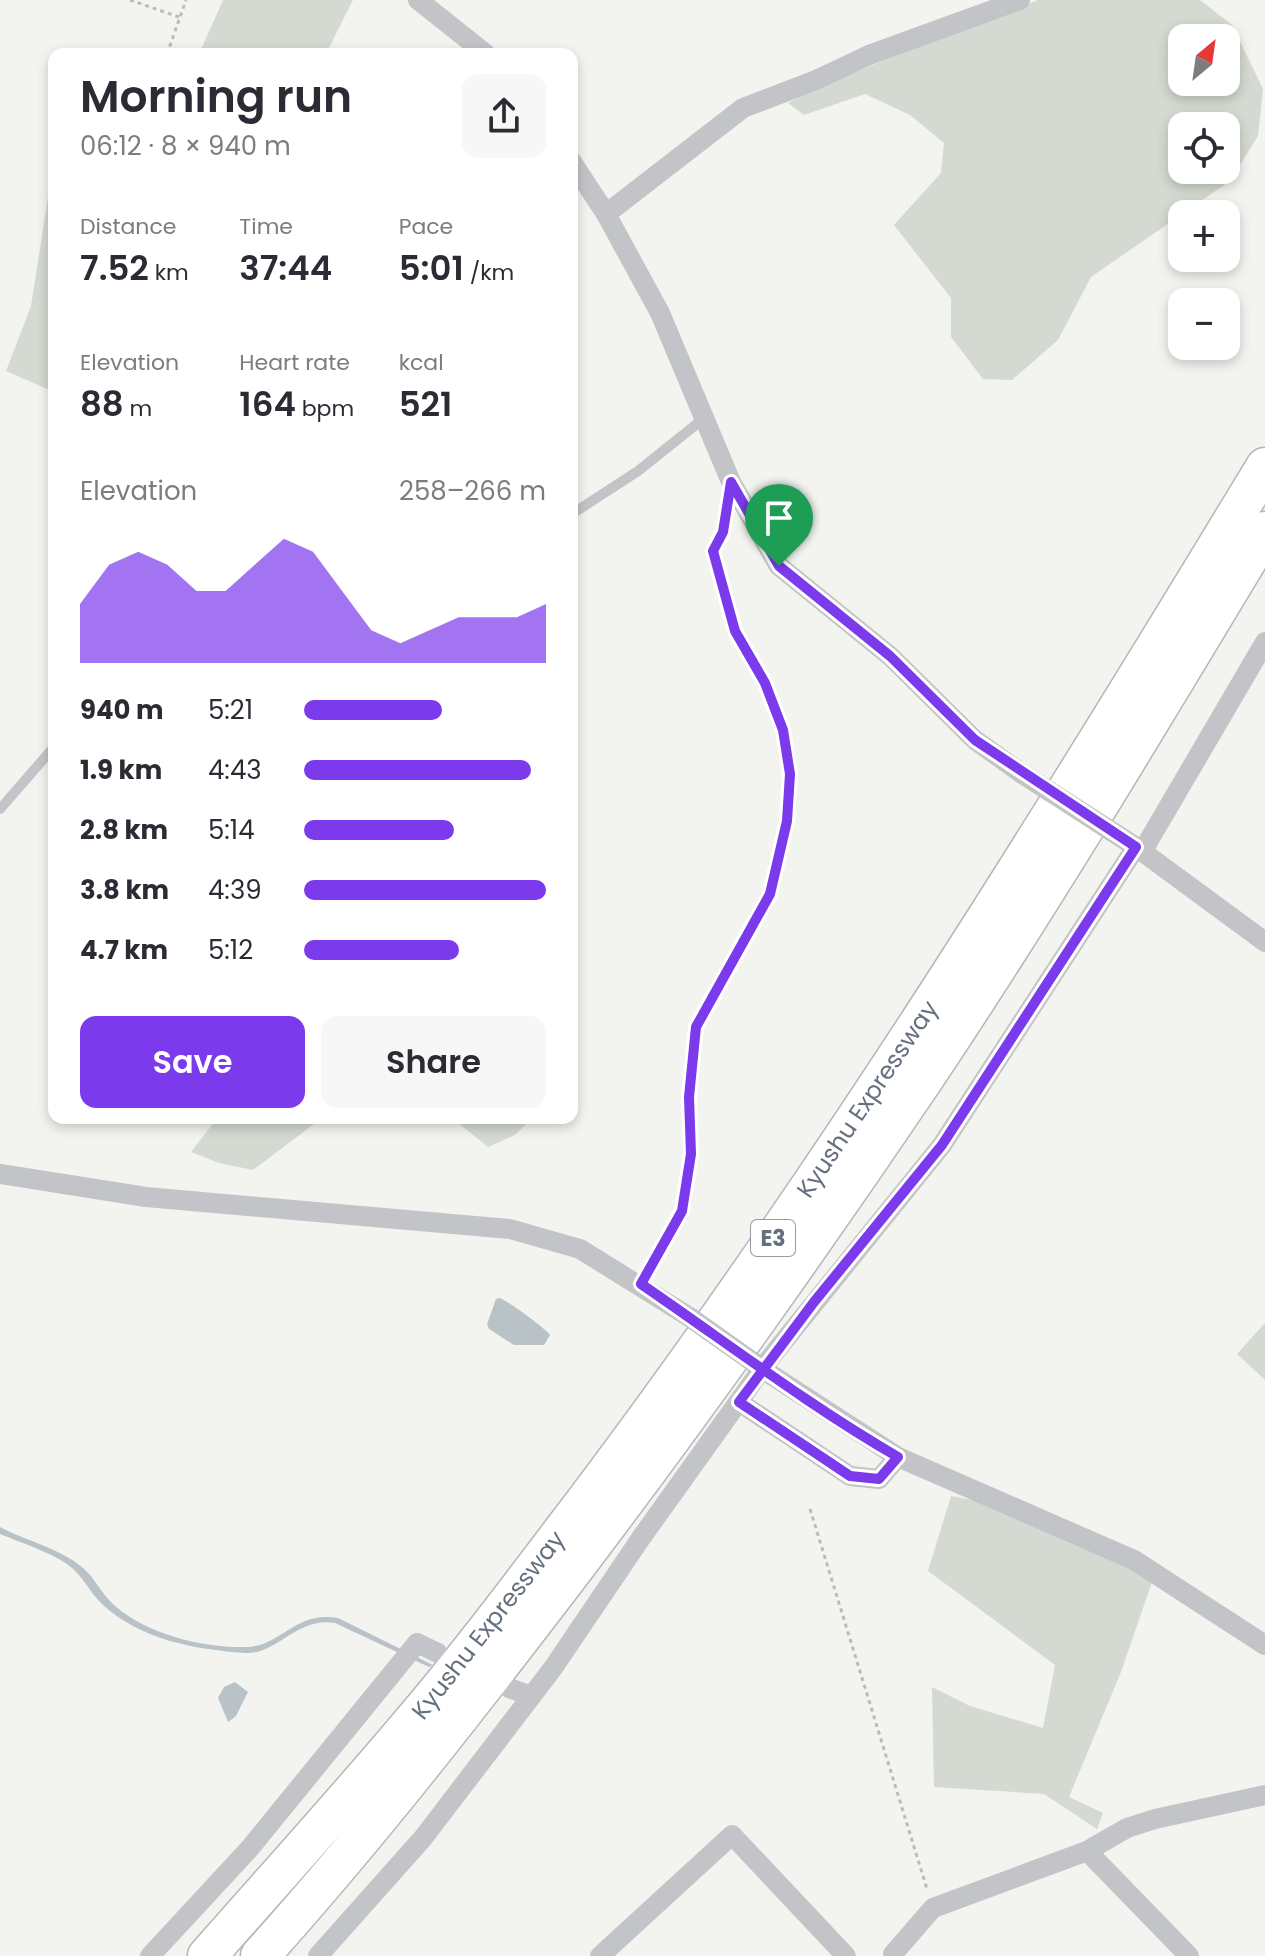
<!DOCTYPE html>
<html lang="en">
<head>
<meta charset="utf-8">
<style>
  :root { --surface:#fff; --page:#f7f7f7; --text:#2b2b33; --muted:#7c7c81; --accent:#7c3aed }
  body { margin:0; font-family:Poppins,sans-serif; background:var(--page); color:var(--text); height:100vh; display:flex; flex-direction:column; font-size:30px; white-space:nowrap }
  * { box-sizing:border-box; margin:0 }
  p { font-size:26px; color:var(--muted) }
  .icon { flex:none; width:44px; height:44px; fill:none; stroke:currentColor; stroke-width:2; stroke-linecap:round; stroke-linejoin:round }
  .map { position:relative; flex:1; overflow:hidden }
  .details { position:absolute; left:48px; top:48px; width:530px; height:1076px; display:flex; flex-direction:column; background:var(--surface); border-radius:16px; box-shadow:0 4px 12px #0003 }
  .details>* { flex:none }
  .needle { width:52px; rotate:29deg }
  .fabs { position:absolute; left:1168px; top:24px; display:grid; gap:16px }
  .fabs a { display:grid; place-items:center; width:72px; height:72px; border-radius:16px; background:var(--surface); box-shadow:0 4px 12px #0003; font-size:40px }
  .pin { position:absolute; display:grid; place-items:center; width:68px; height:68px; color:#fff; margin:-82px -34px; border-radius:50% 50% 50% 0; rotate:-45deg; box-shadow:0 0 8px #0007 }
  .pin .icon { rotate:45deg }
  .round { display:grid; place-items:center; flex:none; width:84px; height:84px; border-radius:16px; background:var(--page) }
  .headline { display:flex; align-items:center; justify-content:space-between; height:136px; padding:0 32px }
  h1 { font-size:44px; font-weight:600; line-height:60px }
  .figures { display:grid; grid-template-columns:repeat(3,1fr); gap:12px; height:136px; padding:8px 32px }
  .figures div { display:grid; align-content:center }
  .figures b { font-size:34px; font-weight:600 }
  .figures small { font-size:22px; font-weight:400 }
  .figures p { font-size:22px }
  .chart { height:224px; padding:16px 32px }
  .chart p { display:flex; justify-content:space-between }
  .chart svg { width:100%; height:144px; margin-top:8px; fill:var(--accent); opacity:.7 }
  .button { display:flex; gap:16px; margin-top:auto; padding:16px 32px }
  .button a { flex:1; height:92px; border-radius:16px; background:var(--accent); color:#fff; font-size:32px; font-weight:600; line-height:92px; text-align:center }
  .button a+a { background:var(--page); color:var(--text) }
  ul { padding:0 32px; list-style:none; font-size:26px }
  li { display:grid; grid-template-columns:128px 96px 1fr; align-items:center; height:60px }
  li i { height:20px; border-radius:10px; background:var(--accent) }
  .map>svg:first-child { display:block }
</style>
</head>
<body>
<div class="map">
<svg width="1265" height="1956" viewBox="0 0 1265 1956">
  <rect width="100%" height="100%" fill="#f3f4f0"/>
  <!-- green -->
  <path fill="#d4dad1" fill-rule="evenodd" d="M223,0H353L326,54H199Z
    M1038,0H1200L1232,25L1263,89L1258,136L1230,181L1091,277L1058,340L1012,380L983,379L951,337V298L894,225L941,173L944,143L910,115L865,94L804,115L788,103L817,87ZM1182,38H1226V82H1182ZM1182,126H1226V170H1182Z
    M52,171L54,172V392L6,371L31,306Z
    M217,1118H322L253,1170L219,1163L191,1152Z
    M452,1118H532L515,1135L488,1147Z
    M1265,1323V1380L1237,1354Z
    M951,1496L998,1505L1121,1563L1152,1582L1121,1672L1069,1797L1103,1813L1097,1829L1044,1794L934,1787L932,1687L970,1706L1043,1728L1055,1665L928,1571Z"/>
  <!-- water -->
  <path fill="#b9c2c7" d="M500,1298C509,1302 544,1327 550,1335L544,1345H514L489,1329L487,1324L496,1299Z
    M0,1527C26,1541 60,1548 83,1568C95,1578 102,1595 115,1606C149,1635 203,1648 247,1647C282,1646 294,1611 338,1618L433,1665L429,1667L335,1623C297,1616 277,1655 245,1653C193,1649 142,1640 103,1605C90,1593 82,1574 67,1564C47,1551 22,1543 0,1534Z
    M235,1682L248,1692L236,1716L228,1722L218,1698L224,1687Z"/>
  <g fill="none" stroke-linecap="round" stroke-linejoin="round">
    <!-- highway casing -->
    <g stroke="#b4b6b9" stroke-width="41">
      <path id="highway" d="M207,1956C274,1880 342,1805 407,1728C461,1665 511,1599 561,1533C820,1194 1044,832 1265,467
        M260,1956C368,1836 466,1710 564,1582C688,1419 807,1252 922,1082C1042,903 1153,717 1265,531"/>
    </g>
    <!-- path -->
    <path stroke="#b9bbbd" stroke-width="3" stroke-dasharray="4 4" stroke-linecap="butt" d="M130,0L179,17
      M167,54L186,0
      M649,1271L682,1211L691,1154L689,1097L696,1027L770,894L787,821L790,774L783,730L765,683L735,631L713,551L723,532L726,511
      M810,1509L927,1889"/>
    <!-- lane -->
    <path stroke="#c2c4c8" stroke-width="10" d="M572,514L638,471L703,419
      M0,809L54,747"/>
    <!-- street -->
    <path stroke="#c2c4c8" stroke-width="20" d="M418,0L486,54
      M572,162L606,214L660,313L731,482L779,566L890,656L975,740L1021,773
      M606,214L743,108L816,80L869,55L1020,0
      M1142,852L1265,642
      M0,1174L146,1197L510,1229L580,1249L691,1318
      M773,1376L898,1457L1134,1560L1265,1645
      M739,1402L850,1476L879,1479L898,1457
      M509,1688L531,1696
      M1087,1851L1189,1956
      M150,1956L250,1848L417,1643L438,1653
      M318,1956L423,1838L553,1668L641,1538L767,1362L942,1145L1136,847L1265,942
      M600,1956L732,1835L846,1956
      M895,1956L893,1954L933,1908L1087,1851L1127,1828L1155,1819L1265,1795"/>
    <!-- highway -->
    <use href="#highway" stroke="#fff" stroke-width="38"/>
    <!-- street-bridge -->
    <path stroke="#c2c4c8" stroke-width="20" d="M1021,773L1136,847
      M691,1318L773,1376"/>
  </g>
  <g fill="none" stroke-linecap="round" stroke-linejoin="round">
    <!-- route casing -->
    <g stroke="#fff" stroke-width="16">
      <path id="route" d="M779,566L890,656L975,740L1136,847L942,1145L814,1302L739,1402L850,1476L879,1479L898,1457C808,1405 726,1342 641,1284L682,1211L691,1154L689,1097L696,1027L770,894L787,821L790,774L783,730L765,683L735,631L713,551L723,532L731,482L779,566"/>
    </g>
    <!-- route -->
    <use href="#route" stroke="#7c3aed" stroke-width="10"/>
  </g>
  <g text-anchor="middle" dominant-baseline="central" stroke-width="8" stroke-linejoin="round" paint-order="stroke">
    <!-- shield labels -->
    <rect fill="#fff" stroke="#939ba5" stroke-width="2" x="751" y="1220" width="44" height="36" rx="6"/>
    <g font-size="22" font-weight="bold" fill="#65707f">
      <text x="773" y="1238">E3</text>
    </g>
    <!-- street labels -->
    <g font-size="24" fill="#65707f" stroke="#fff">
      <text transform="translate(867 1099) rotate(-56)">Kyushu Expressway</text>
      <text transform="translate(488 1625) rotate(-52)">Kyushu Expressway</text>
    </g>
  </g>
</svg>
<div class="fabs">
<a><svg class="needle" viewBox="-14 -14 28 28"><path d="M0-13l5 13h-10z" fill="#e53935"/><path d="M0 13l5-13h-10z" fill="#7c7c81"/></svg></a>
<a><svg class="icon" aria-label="locate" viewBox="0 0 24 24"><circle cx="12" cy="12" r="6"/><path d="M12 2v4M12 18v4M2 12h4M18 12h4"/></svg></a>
<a>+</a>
<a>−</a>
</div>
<div class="pin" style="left:779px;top:566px;background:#1e9e55"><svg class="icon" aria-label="arrive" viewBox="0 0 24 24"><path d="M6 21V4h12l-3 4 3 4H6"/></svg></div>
<section class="details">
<div class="headline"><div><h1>Morning run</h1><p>06:12 · 8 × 940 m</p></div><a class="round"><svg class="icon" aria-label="share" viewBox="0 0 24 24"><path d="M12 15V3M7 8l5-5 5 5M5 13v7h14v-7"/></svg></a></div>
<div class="figures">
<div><p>Distance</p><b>7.52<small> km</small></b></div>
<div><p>Time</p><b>37:44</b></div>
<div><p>Pace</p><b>5:01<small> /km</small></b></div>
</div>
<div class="figures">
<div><p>Elevation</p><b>88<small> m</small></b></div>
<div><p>Heart rate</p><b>164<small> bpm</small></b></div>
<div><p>kcal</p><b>521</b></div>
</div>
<div class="chart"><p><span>Elevation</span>258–266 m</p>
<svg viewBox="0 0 160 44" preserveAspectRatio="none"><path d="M0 44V26L10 14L20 10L30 14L40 22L50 22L60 14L70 6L80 10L90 22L100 34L110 38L120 34L130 30L140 30L150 30L160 26V44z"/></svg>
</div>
<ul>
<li><b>940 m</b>5:21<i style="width:57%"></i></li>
<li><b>1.9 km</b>4:43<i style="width:94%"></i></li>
<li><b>2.8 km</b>5:14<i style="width:62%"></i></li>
<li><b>3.8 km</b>4:39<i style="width:100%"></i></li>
<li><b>4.7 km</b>5:12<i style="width:64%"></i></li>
</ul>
<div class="button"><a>Save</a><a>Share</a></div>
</section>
</div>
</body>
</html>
